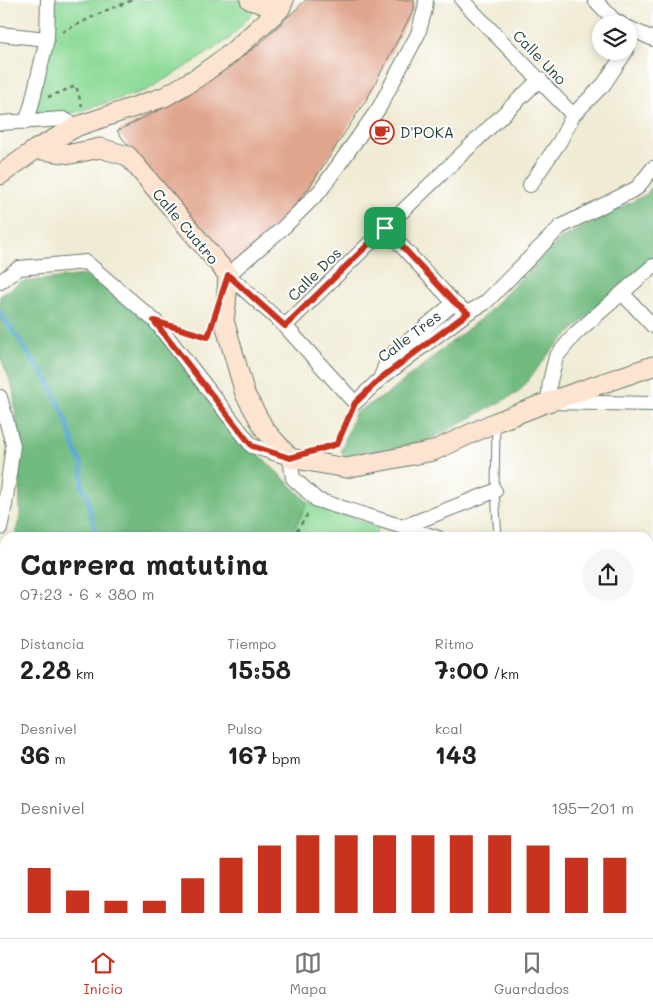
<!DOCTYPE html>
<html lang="es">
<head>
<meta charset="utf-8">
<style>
  :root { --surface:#fff; --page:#f6f6f6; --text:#222; --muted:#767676; --line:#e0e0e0; --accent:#c8321e }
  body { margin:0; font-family:Mali,sans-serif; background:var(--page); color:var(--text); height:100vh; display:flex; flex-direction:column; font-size:19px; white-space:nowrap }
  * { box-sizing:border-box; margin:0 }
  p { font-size:16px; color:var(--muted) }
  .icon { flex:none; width:28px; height:28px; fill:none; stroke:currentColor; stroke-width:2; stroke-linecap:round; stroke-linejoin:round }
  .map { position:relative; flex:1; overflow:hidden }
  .details { position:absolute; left:0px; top:532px; width:654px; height:406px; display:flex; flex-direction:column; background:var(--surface); border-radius:15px 15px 0 0; box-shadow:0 2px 8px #0003 }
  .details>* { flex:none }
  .tools { position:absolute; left:592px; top:15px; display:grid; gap:10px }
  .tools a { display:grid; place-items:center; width:45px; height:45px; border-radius:50%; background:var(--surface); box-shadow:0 2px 8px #0003; font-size:25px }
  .pin { position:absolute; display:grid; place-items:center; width:42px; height:42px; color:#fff; margin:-21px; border-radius:10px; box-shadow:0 2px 8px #0006 }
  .round { display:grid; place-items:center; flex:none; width:52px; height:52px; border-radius:26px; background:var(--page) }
  .headline { display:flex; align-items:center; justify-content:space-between; height:85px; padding:0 20px }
  h1 { font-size:28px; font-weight:700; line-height:38px }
  .figures { display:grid; grid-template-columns:repeat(3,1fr); gap:8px; height:85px; padding:5px 20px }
  .figures div { display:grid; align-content:center }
  .figures b { font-size:25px; font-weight:700 }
  .figures small { font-size:14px; font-weight:400 }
  .figures p { font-size:14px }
  .chart { height:140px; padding:10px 20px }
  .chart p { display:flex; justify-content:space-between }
  .chart svg { width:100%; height:90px; margin-top:5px; stroke:var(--accent); stroke-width:6 }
  .menu { display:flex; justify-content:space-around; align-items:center; height:70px; border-top:1px solid var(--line); background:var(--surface); font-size:14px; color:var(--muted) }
  .menu a { display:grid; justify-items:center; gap:2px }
  .menu .on { color:var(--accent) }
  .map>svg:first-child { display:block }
</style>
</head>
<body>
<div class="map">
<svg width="653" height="938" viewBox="0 0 653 938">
  <rect width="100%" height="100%" fill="#fff"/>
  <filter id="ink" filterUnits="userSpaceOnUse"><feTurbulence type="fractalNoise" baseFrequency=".02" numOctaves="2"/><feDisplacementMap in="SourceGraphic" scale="10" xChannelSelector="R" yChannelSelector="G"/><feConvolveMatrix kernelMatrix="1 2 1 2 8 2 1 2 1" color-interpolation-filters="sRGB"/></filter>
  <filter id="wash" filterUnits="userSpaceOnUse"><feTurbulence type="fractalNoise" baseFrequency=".0096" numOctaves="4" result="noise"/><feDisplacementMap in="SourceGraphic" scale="20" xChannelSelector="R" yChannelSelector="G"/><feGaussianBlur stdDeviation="1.12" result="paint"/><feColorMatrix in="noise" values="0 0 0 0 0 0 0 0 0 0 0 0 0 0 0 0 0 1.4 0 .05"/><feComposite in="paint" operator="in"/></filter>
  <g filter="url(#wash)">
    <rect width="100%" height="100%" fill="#f0ebd4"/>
    <!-- green -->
    <path fill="#8edb98" stroke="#568c66" d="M54,0H252L262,2L229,39L200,58L147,90L73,113L36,115Z
      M308,502L378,527L375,537L289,538Z
      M649,581L653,582V938H309L308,934H649Z"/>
    <!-- forest -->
    <path fill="#72bb80" stroke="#487c5a" d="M653,183V257L615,290L550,352L519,392L431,439L348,462L341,451L355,413L386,395L484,316L560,239L647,194Z
      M85,275L155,321L251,446L279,474L308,502L289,537H14L20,517L19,446L13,388L0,356V296L22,282Z
      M5,572V734L0,740V591Z"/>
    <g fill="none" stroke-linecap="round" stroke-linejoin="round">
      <!-- stream -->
      <path stroke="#57a7d1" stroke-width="4.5" d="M0,312L34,362L48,380L66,420L75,450L82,464V487L87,495L93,523L98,538
        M107,934L108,938"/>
    </g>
    <g id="blocks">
      <!-- building -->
      <path fill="#e0a58d" d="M306,0H414V9L368,97L310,186L287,215L228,275L117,131L185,97L258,45Z
        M125,934H286L287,938H122V936Z"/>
    </g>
  </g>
  <g filter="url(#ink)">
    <use href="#blocks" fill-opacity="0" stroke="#687a6c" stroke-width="1"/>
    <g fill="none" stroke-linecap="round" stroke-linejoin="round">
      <!-- lane casing -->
      <g stroke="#687a6c" stroke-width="9">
        <path id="lane" d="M496,423L495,491L498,538
          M0,793L5,787"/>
      </g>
      <!-- street casing -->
      <g stroke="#687a6c" stroke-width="16">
        <path id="street" d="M426,0L425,9L418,34L379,108L320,191L284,227L228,275L285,326L355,403L381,378L467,313L485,303L560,227L637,188L653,168
          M462,0L573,115
          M595,0L614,20L621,24
          M629,28L653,39
          M0,34L47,39
          M26,122L31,107L47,39L48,0
          M0,123L63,119L78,126
          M530,185L560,141L573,115L604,84L626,51
          M385,228L454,303L467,313
          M653,266L575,334L556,357L550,381L548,402L653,404
          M0,282L19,268L86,262L155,321L252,446L290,458L293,478L317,500L438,538
          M622,293L653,326
          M285,326L385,228L540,79
          M381,377L388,358L454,303
          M0,397L13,445L5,505L0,528
          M403,527L495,491
          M649,550L653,549"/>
      </g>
      <!-- secondary casing -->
      <g stroke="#687a6c" stroke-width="21">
        <path id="secondary" d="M250,0L280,9
          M36,149L71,154L100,148L128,156L228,275L226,306L224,320L245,394L265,430L290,458L346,468L433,451L496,422L548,402L653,366
          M0,175L36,149L78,126L164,97L198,77L230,54L280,9L284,0"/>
      </g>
      <!-- path -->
      <path stroke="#687a6c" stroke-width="2.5" stroke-dasharray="4 4" stroke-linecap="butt" d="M62,32L107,10L133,0
        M48,97L76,86L82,106
        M180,329L207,337L209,331
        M329,447L337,444L349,416
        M292,538L309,512
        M0,740L5,734"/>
      <!-- lane -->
      <use href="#lane" stroke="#fff" stroke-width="7"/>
      <!-- street -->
      <use href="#street" stroke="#fff" stroke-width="14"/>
      <!-- secondary -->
      <use href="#secondary" stroke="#fde4d1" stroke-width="19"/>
    </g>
  </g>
  <g fill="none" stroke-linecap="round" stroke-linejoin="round" filter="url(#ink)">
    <!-- route casing -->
    <g stroke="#fff" stroke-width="10">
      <path id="route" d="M385,228L454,302L468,313L381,378L355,403L337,444L290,458L252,446L154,321L208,337L228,275L285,326Z"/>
    </g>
    <!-- route -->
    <use href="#route" stroke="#c8321e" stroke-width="6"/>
  </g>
  <!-- icons -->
  <defs>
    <g id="cafe-ring" transform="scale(1.25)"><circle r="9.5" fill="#fff" stroke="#c8321e" stroke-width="1.5"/><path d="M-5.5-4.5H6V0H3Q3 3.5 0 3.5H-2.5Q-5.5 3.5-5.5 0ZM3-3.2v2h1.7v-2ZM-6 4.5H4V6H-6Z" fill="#c8321e"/></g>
  </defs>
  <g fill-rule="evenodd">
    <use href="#cafe-ring" x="382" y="132"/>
  </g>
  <g text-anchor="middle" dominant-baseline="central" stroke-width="4" stroke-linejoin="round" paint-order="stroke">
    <!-- street labels -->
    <g font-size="15" fill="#1f3d34" stroke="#fff">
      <text transform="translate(540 57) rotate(46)">Calle Uno</text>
      <text transform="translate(186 226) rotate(50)">Calle Cuatro</text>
      <text transform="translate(314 274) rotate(-45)">Calle Dos</text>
      <text transform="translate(409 336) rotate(-37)">Calle Tres</text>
    </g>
    <!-- poi labels -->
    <g font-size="15" fill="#1f3d34" stroke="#fff" text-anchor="start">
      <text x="400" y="132">D'POKA</text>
    </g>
  </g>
</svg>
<div class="tools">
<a><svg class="icon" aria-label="layers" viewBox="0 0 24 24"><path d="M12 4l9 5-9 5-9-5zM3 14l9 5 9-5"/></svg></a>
</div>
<div class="pin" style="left:385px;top:228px;background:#1e9e55"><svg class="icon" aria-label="arrive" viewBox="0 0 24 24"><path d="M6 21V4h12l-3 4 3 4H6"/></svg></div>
<section class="details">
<div class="headline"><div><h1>Carrera matutina</h1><p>07:23 · 6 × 380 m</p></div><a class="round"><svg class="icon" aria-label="share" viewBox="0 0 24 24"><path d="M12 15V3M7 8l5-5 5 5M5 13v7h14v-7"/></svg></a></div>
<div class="figures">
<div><p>Distancia</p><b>2.28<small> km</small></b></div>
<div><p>Tiempo</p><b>15:58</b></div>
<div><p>Ritmo</p><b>7:00<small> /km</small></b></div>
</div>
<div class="figures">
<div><p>Desnivel</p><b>36<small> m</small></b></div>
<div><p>Pulso</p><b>167<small> bpm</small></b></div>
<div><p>kcal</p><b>143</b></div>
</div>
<div class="chart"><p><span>Desnivel</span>195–201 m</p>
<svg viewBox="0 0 160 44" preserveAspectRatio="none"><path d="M5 44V22M15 44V33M25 44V38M35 44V38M45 44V27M55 44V17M65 44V11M75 44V6M85 44V6M95 44V6M105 44V6M115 44V6M125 44V6M135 44V11M145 44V17M155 44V17"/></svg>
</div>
</section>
</div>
<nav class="menu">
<a class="on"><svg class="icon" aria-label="home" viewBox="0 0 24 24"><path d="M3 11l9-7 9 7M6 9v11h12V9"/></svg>Inicio</a>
<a><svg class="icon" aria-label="map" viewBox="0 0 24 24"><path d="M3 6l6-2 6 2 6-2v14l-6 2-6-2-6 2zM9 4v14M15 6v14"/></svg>Mapa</a>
<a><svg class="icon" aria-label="saved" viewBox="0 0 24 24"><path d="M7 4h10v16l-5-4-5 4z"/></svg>Guardados</a>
</nav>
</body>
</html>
